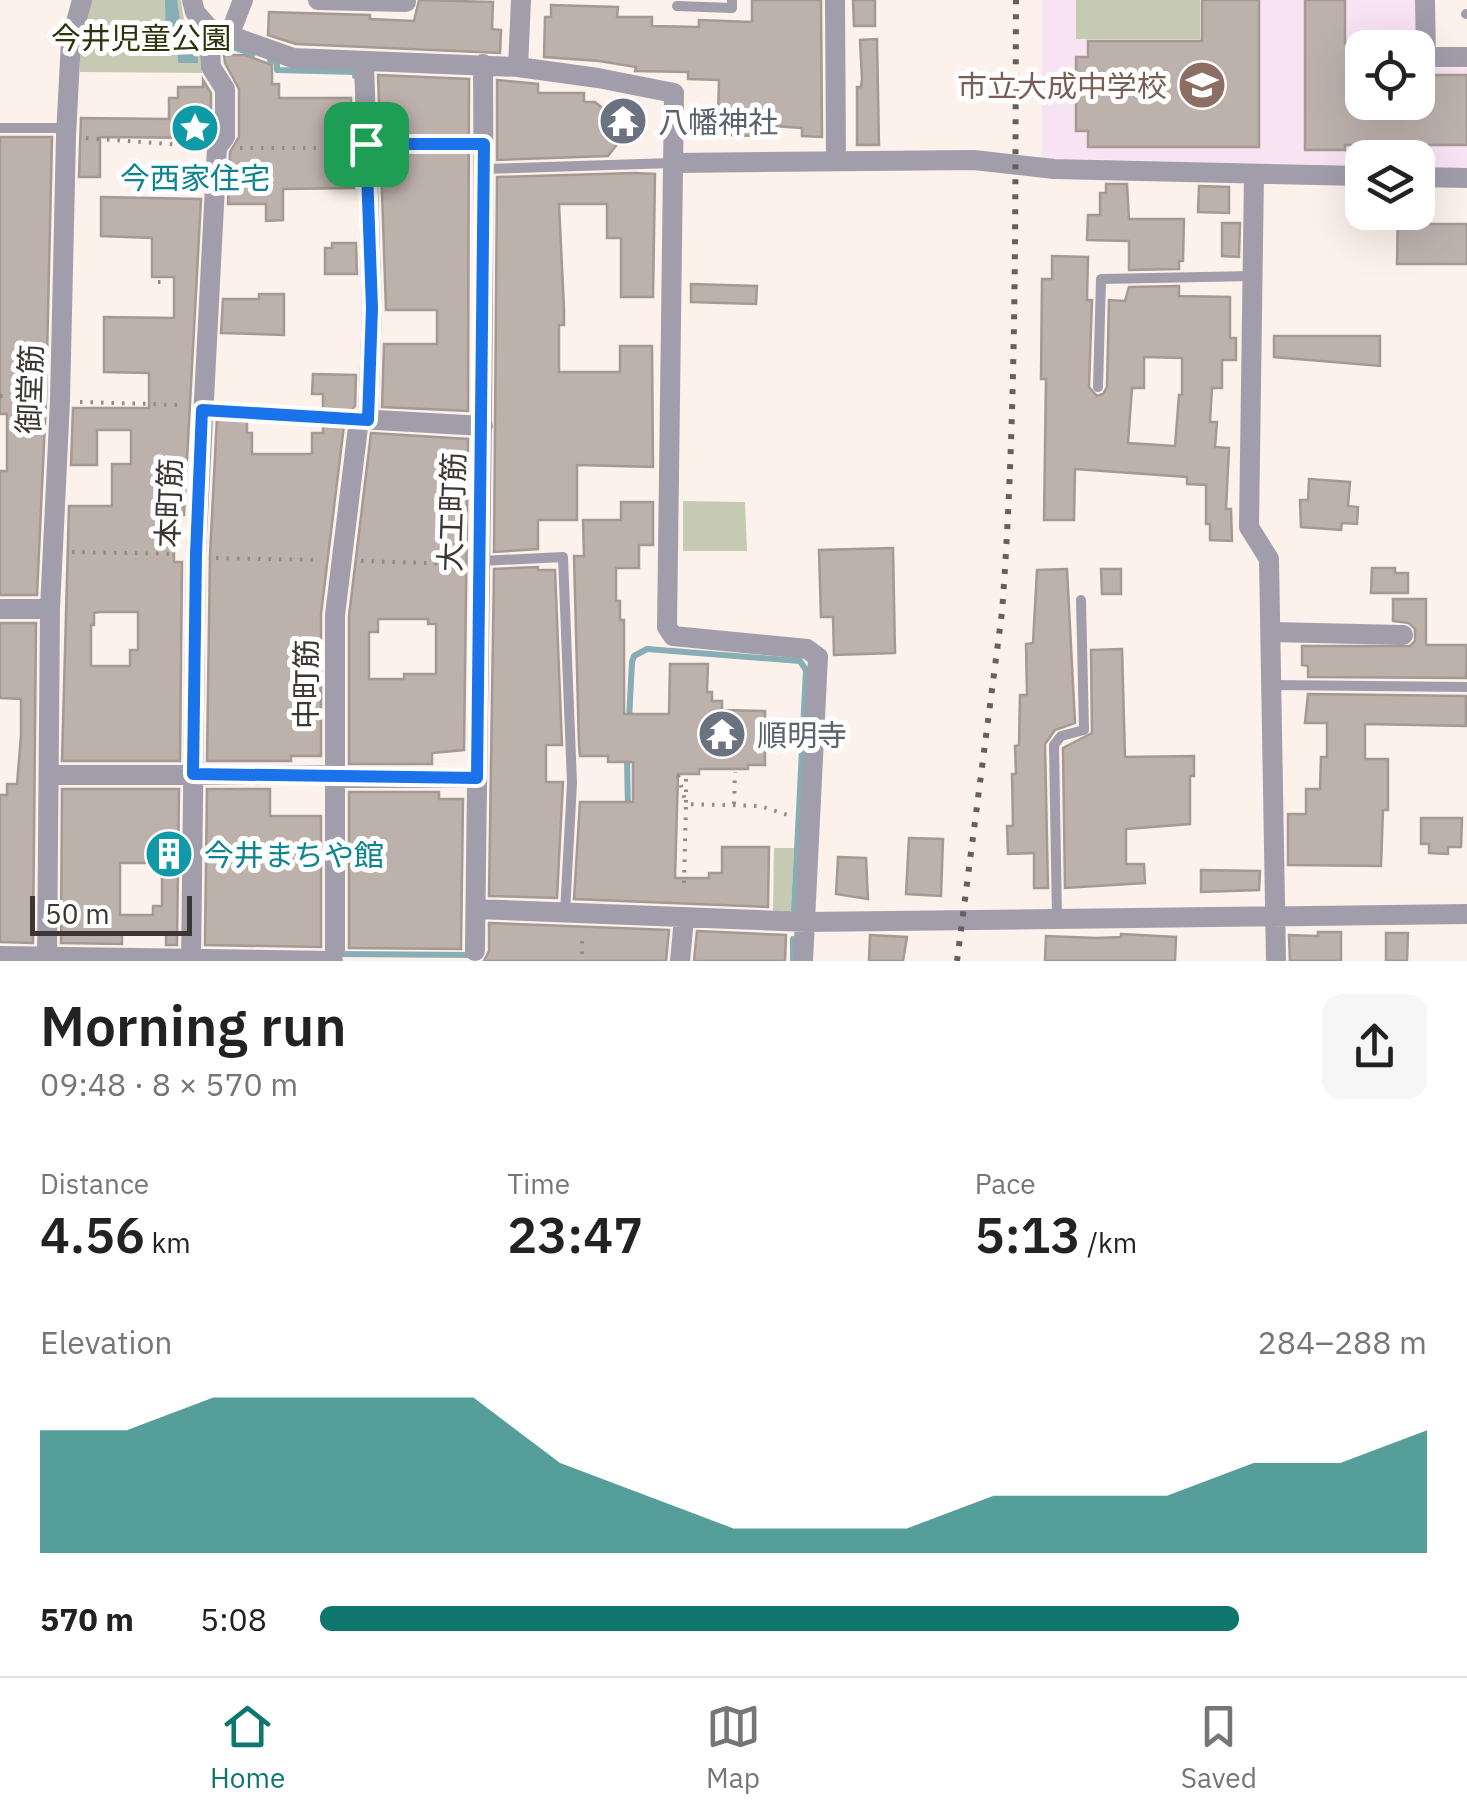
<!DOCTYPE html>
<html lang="en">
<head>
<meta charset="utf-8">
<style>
  :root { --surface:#fff; --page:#f6f6f6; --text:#222; --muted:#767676; --line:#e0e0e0; --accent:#0f766e }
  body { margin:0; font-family:"IBM Plex Sans","Noto Sans JP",sans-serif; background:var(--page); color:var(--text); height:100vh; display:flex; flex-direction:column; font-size:38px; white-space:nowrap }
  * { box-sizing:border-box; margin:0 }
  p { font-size:32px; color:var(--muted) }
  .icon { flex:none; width:55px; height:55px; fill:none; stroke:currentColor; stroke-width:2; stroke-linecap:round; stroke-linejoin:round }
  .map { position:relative; height:961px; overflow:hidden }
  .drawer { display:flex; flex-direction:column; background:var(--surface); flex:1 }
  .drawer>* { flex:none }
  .fabs { position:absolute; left:1345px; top:30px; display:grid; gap:20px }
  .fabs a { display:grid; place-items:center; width:90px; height:90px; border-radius:20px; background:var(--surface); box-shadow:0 10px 40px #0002; font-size:50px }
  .scale { position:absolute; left:30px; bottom:25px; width:162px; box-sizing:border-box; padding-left:10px; border:5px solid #3c3735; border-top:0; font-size:28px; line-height:35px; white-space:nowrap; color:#3c3735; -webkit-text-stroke:8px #fff; paint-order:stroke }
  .pin { position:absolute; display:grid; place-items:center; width:85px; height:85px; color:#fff; margin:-42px; border-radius:20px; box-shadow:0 5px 15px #0006 }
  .round { display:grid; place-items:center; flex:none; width:105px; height:105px; border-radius:20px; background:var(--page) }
  .headline { display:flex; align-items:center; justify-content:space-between; height:170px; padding:0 40px }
  h1 { font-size:55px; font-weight:600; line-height:75px }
  .metrics { display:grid; grid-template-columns:repeat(3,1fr); gap:15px; height:170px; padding:10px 40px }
  .metrics div { display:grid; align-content:center }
  .metrics b { font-size:50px; font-weight:600 }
  .metrics small { font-size:28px; font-weight:400 }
  .metrics p { font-size:28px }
  .chart { height:280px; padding:20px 40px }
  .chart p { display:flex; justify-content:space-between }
  .chart svg { width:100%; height:180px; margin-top:10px; fill:var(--accent); opacity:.7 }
  ul { padding:0 40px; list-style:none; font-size:32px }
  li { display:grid; grid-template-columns:160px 120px 1fr; align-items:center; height:75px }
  li i { height:25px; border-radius:12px; background:var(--accent) }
  .tab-bar { display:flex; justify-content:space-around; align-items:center; height:140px; border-top:2px solid var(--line); background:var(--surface); font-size:28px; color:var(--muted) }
  .tab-bar a { display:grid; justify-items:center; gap:5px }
  .tab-bar .current { color:var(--accent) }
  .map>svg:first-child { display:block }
</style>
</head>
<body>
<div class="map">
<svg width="1467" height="961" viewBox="0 0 1467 961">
  <rect width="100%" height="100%" fill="#fdf1eb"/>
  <!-- education -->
  <path fill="#f8e3f2" d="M1042,0H1417V47L1362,48V102H1418V58V68H1467V169L1418,168V158H1362V166L1042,158Z"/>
  <!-- green -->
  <path fill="#c6cab2" d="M90,0H181L184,21L202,39V73L80,72V36Z
    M1076,0H1200V39H1076Z
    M683,501L745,502L747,551H683Z
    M774,848H794L791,912H773Z"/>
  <!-- water -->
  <path fill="#86aeb4" d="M165,0H177L181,28L198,39V63H178L177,41L166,36Z"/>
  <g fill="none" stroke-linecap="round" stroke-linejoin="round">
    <!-- stream -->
    <path stroke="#86aeb4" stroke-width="6" d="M198,45L223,44L253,54
      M270,60L277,62V70L355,72V76
      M254,407L328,411
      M629,720L632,662L634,656L647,649L800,661L806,670L794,910
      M627,758L628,810
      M338,954L471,955
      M793,961V939"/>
  </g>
  <!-- building -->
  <path fill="#bdb1ac" stroke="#a49993" stroke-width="2.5" fill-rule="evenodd" d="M419,0L493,2L492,29L501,30L500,53L296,44L268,35L269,12L370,15V19L414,21Z
    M752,0H821L822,137L802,136V128L758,125V136L689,134L691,115L718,117L719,80L688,79V72L635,71L636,67L599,61L544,57L545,17H551V5L618,7L617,17H652V26L699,27V20L752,22Z
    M853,0H875V26H854Z
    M1202,0H1259V147H1088V131H1076V57H1088V41H1202Z
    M1305,0H1345V43H1362V102H1418V75H1467V145H1345V150H1305Z
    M877,39L879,145H857V87H861L862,79L860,40Z
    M224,55H245L272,65V84H279V98H351L354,188L283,189V220L266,221V204H228L230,152L239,137V89L225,63Z
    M378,75L469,79L468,411L382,407L384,344H437V310H386Z
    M203,80L211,93V132L206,138L100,137V177H79L81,118L169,119V98H178V87H203Z
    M497,80L538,84V93H584V102H595L629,129L608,156L497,160Z
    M0,137H52L46,401L37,595H0V471H7V414H0Z
    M635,173L655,174L653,297H621V238H607V204H559L564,309V325H559V372H620V346H652L653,467L577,465V520H538V549L494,552L497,177Z
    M1106,184H1127L1129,219H1184L1183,261H1179V269L1129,270V241L1087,240L1088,215H1100V193H1106Z
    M1199,186L1229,187V213L1198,212Z
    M101,197L201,199L184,515H174V562H182L180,761H62L69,506H112V464H131V430H97V465H71L73,408H149V373L104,372V317L174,318V277H152V238L101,236ZM99,612H138V650H130V666H91V625H94V613Z
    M1398,212H1415V224H1467V264H1397Z
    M1222,223H1240L1239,257L1222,256Z
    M332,243H356L357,274H325V248H332Z
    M1052,256L1088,257L1087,300H1092L1089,387L1097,396L1103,394L1107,387L1109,300L1125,301L1129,287L1179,286V296L1230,297V338H1236V360H1222V388H1212L1210,422H1217L1215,447L1229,448L1226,509H1231L1232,541L1210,540V524H1206V485L1187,484V477L1075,469L1074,520H1044L1046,379H1041L1042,279H1052ZM1144,357L1182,358V395H1179L1175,446L1128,443L1132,388H1144Z
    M691,284L757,286L756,304L691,302Z
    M259,294H284V335L221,333L223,299H259Z
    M1274,336H1380V366L1274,357Z
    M313,374L356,375L355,406L345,417L321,614V756H291V761H207L210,555L217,417H247V433H252V454H312V433H323V394H312Z
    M371,433L468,439L464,750L432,753V764H349V616ZM378,619H428V624H436V674H404V679H369V632H378Z
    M1309,479L1350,482L1348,506L1358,507L1357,524L1342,523L1341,530L1301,527L1300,500H1308Z
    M621,502H653V545H639V568H616V601H620V620H624V714H669L670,664H708L707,692H712V701H722V710L765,711V765H748V769H699V774H678L675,878H709V873H722V847H769L768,907L574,899L580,802H633V762H608V756H580L579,745L574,556H584L583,520H621Z
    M893,548L895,653L834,655L833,617H821L819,550Z
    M538,567V570H555L562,745H546V782H563L557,898L489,896L494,569Z
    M1372,568H1395V573H1408V593H1371Z
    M1067,569L1075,723L1055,730L1045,744L1048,888H1034V853L1008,854L1007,826H1013L1012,774H1016L1015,746L1019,745L1020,695H1027L1026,644L1033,643L1037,570Z
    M1101,569H1121V594H1102Z
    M1393,599H1426V645H1467L1466,678L1308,677V666L1302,665V646H1410L1415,641V629L1409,623L1393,621Z
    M0,623H36L33,943L0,942V795H7V784H17L21,736V699L0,698Z
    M1122,649L1125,757L1194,756V776H1190V824L1126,829V864H1144L1145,883L1065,888L1063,748L1092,733L1091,650Z
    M1308,694L1466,696V726L1365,724V759H1388V810H1383L1381,866L1288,865V814H1306V789H1320L1321,757H1327V723H1305Z
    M62,789H179L177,945H166V934H122V944L61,943ZM120,863H155V869H162V906H153V915H120Z
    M207,789H270V816H321V947L205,945Z
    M349,792H439V799H463L461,949L349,948Z
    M1421,818H1462L1461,847H1448V854L1429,853V844H1421Z
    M909,838L943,839L941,896L906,894Z
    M838,857L866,858L868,899L836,894Z
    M1201,870L1260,871L1259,890L1201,892Z
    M489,923L669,930L666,961H484L489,951Z
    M697,931L786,935L785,961H694Z
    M1318,932H1341V961H1290L1289,935L1318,936Z
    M1386,933H1408L1407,961H1386Z
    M1121,934L1176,937L1175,961H1045L1046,936L1097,938L1121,937Z
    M870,935L907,937L903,961H869Z"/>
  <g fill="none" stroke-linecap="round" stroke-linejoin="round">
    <!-- path -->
    <path stroke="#938b87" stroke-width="4" stroke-dasharray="2.5 8" stroke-linecap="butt" d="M86,138L196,146
      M385,144H461
      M240,148H346
      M158,282H161
      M0,396H40
      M80,402L185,405
      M224,411L339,418
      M72,552L177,554
      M216,558L321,560
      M361,561L461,564
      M678,775L686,804V777
      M734,804L735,772
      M684,883L686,804L760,806L788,815
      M582,941V961"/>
    <!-- lane -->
    <path stroke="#a29daa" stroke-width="10" d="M677,6L732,8V0
      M1466,14H1467
      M0,128H66
      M483,169L673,163
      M1098,387L1101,279L1253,276
      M481,561L563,557L572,783L565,912
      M1272,685L1467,687
      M1057,919L1054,745L1061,736L1084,730L1081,600"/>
    <!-- street -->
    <path stroke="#a29daa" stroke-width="20" d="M192,0L195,12L209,28L293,58L518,67L598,78L674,93L667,627L673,636L807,649L818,657L803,961
      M318,0L406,2
      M835,0L836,161
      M1425,0L1426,57H1467
      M229,36L243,0
      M364,63L372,308L368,420
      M518,67L521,0
      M674,163L974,160L1054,169L1362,176
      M1254,174L1249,527L1269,559L1276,961
      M1418,177L1467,178
      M0,609H50
      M1271,632L1403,635
      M49,775H335
      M335,778H477
      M476,909L806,922L1467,914
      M335,950V615L359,419L483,426
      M475,951C478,655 485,360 483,64
      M0,956L333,961
      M47,961L50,609L60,401L66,136L71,41L82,0
      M191,961L196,555L217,147L225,137V89L211,67L209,28
      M680,961L684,918"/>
    <!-- rail -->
    <path stroke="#66605d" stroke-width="6" stroke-dasharray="5 10" stroke-linecap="butt" d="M957,961L1002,612C1017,409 1015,204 1016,0"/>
  </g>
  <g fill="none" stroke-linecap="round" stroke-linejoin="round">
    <!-- route casing -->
    <g stroke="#fff" stroke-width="20">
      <path id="route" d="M366,144H484L477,778L193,774L196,554L202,410L368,420L372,308Z"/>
    </g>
    <!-- route -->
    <use href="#route" stroke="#1a73e8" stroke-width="12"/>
  </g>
  <!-- icons -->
  <defs>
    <g id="school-disc" transform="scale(2.5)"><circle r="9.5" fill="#8d6e63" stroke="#fff"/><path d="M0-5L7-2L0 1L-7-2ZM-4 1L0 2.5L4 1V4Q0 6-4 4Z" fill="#fff"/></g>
    <g id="temple-disc" transform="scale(2.5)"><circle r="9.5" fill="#6b7280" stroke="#fff"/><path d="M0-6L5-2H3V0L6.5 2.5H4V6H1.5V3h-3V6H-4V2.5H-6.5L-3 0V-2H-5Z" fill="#fff"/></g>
    <g id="sight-disc" transform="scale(2.5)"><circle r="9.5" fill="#0f9aa8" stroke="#fff"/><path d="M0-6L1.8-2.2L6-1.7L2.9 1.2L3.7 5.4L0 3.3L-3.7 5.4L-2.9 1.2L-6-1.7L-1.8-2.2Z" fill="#fff"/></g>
    <g id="building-disc" transform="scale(2.5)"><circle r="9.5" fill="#0f9aa8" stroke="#fff"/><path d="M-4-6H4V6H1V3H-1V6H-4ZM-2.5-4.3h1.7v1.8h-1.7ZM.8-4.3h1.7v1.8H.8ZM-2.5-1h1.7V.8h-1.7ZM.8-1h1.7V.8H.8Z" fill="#fff"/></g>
  </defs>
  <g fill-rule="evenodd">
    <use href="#school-disc" x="1202" y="85"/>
    <use href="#temple-disc" x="623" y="121"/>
    <use href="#sight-disc" x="195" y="128"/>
    <use href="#temple-disc" x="722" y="734"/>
    <use href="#building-disc" x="169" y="854"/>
  </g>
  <g text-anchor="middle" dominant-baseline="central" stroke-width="10" stroke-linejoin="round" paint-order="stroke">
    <!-- park labels -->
    <g font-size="30" fill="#2e330b" stroke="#fff">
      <text x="141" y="37">今井児童公園</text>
    </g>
    <!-- education labels -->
    <g font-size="30" fill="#785e54" stroke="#fff" text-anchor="end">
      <text x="1167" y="85">市立大成中学校</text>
    </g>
    <!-- worship labels -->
    <g font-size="30" fill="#5b616d" stroke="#fff" text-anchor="start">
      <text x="658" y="121">八幡神社</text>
      <text x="757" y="734">順明寺</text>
    </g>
    <!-- culture labels -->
    <g font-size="30" fill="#0d838f" stroke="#fff">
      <text x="195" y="177">今西家住宅</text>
      <text x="204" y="854" text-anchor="start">今井まちや館</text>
    </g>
    <!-- street labels -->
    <g font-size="30" fill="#3c3735" stroke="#fff">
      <text transform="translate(29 389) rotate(-88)">御堂筋</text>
      <text transform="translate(168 503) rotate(-88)">本町筋</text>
      <text transform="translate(451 512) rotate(-88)">大工町筋</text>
      <text transform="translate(305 684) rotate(-90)">中町筋</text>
    </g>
  </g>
</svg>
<div class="fabs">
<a><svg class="icon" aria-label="locate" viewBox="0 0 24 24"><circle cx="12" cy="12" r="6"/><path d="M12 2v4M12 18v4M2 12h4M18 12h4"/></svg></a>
<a><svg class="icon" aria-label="layers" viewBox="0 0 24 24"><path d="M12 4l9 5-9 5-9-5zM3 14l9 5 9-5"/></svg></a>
</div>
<div class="scale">50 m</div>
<div class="pin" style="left:366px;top:144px;background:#1e9e55"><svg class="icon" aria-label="arrive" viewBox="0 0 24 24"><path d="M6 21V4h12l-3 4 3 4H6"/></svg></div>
</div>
<section class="drawer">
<div class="headline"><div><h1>Morning run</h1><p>09:48 · 8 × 570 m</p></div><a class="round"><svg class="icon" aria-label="share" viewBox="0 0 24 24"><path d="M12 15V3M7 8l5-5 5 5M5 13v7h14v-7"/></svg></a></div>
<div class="metrics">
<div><p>Distance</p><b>4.56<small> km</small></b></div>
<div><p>Time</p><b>23:47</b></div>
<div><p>Pace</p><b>5:13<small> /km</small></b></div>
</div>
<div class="chart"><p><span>Elevation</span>284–288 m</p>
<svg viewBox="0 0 160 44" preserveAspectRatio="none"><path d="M0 44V14L10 14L20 6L30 6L40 6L50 6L60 22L70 30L80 38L90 38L100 38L110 30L120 30L130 30L140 22L150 22L160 14V44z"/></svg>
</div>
<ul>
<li><b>570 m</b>5:08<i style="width:83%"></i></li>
</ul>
</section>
<nav class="tab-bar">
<a class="current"><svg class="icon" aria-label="home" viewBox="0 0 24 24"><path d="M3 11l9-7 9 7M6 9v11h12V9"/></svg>Home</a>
<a><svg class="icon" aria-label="map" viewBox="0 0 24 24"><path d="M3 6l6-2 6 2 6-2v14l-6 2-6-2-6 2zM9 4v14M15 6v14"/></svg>Map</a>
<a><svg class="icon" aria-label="saved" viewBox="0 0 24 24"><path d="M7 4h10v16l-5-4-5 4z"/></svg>Saved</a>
</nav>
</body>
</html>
